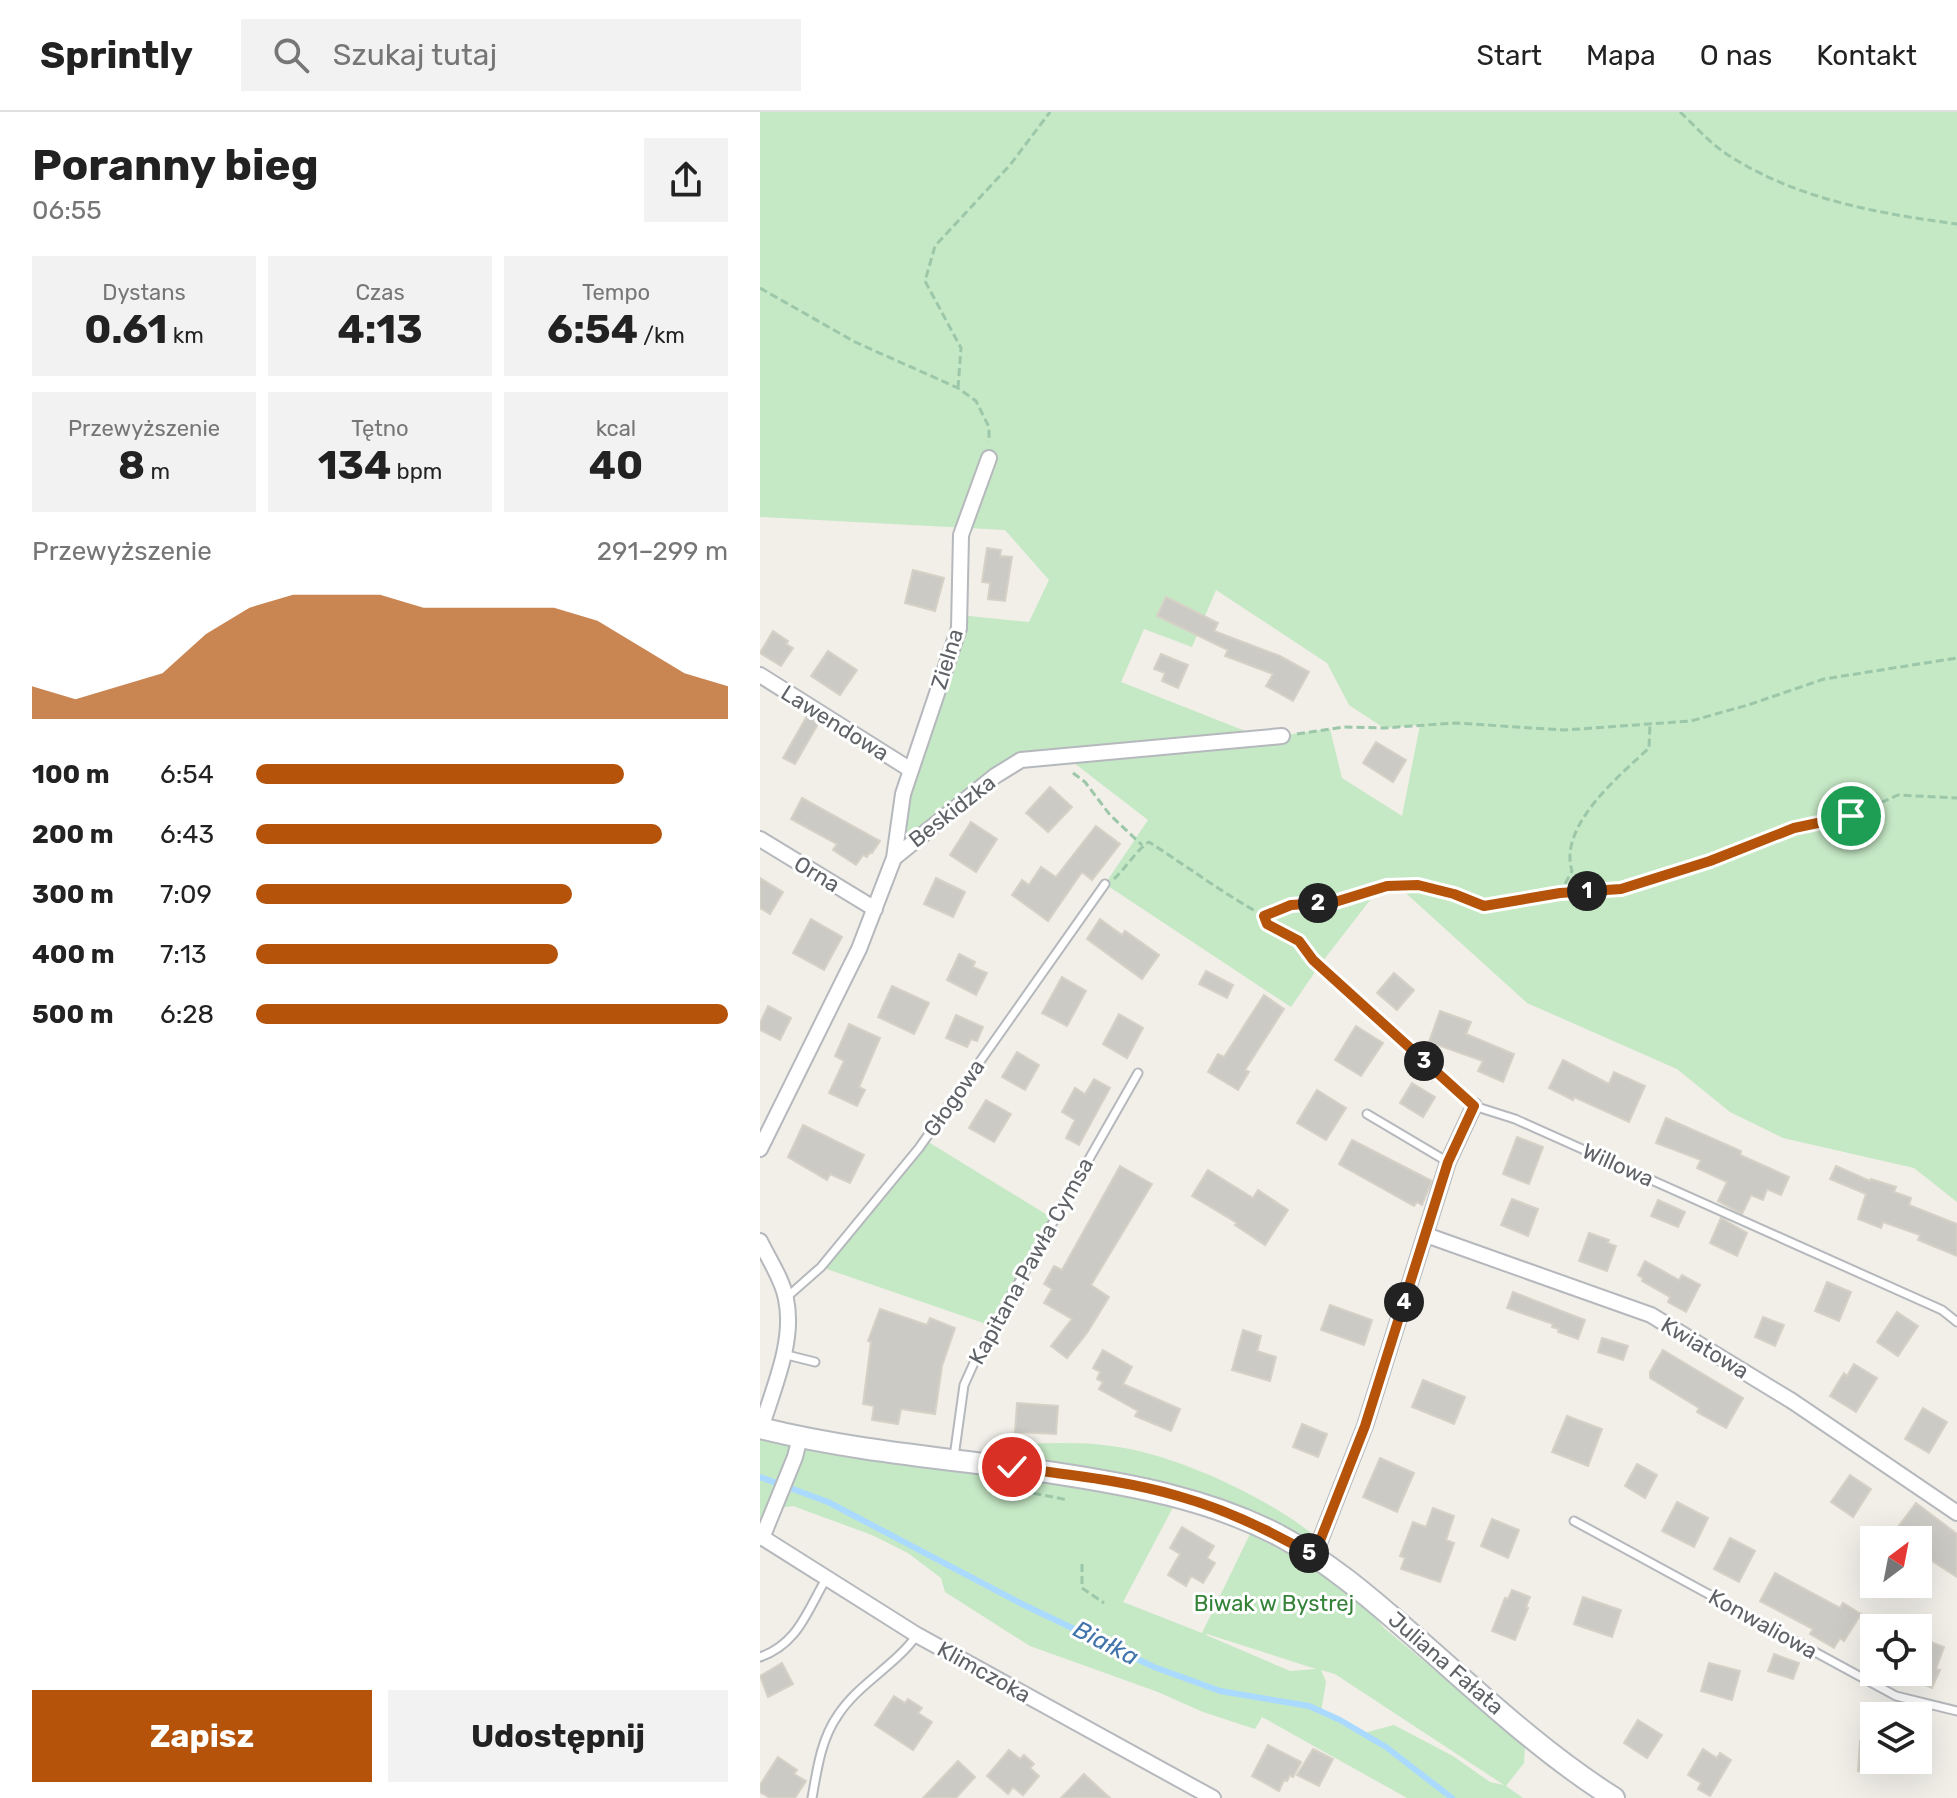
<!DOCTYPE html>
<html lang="pl">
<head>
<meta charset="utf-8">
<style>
  :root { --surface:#fff; --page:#f2f2f2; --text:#222; --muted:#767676; --line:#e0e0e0; --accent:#b45309 }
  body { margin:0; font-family:Rubik,sans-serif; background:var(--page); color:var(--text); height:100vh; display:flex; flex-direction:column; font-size:30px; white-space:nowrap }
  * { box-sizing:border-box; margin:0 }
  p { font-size:26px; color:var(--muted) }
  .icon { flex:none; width:44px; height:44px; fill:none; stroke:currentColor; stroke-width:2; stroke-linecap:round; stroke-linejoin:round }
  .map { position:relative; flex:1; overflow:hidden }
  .details { display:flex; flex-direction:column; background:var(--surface); width:760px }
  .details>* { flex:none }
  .needle { width:52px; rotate:32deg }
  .buttons { position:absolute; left:1100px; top:1414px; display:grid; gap:16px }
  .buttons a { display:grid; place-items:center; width:72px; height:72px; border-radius:0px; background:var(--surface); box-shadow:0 8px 32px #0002; font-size:40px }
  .pin { position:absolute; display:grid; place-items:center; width:68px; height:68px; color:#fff; margin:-34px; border:4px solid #fff; border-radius:50%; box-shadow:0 2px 8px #0007 }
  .km { position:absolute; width:40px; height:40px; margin:-20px; border-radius:50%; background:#222; color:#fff; font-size:22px; line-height:40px; text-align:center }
  .round { display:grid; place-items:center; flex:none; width:84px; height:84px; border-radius:0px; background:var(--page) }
  .overview { display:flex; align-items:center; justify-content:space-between; height:136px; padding:0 32px }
  h1 { font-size:44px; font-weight:700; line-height:60px }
  .stats { display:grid; grid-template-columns:repeat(3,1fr); gap:12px; height:136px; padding:8px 32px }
  .stats div { display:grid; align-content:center; border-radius:0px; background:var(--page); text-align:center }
  .stats b { font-size:40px; font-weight:700 }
  .stats small { font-size:22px; font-weight:400 }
  .stats p { font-size:22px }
  .chart { height:224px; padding:16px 32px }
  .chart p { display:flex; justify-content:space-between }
  .chart svg { width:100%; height:144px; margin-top:8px; fill:var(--accent); opacity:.7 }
  .primary-button { display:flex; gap:16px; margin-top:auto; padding:16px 32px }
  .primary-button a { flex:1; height:92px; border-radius:0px; background:var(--accent); color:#fff; font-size:32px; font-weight:700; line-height:92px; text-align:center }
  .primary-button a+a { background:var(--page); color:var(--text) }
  ul { padding:0 32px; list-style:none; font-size:26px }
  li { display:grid; grid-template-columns:128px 96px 1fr; align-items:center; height:60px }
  li i { height:20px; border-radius:10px; background:var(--accent) }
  header { display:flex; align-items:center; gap:48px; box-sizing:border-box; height:112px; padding:0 40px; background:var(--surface); border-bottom:2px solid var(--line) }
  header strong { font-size:38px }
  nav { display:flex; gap:44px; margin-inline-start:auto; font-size:28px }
  .search { width:560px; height:72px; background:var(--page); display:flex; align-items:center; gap:20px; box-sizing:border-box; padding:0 28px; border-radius:0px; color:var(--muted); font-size:30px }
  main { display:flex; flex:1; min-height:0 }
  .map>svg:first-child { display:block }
</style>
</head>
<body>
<header>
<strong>Sprintly</strong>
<div class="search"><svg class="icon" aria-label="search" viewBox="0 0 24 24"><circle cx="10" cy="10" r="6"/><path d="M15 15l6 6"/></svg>Szukaj tutaj</div>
<nav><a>Start</a><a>Mapa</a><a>O nas</a><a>Kontakt</a></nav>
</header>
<main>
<section class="details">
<div class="overview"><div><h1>Poranny bieg</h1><p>06:55</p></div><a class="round"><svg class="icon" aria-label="share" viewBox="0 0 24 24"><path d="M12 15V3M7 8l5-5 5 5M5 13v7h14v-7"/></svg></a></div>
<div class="stats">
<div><p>Dystans</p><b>0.61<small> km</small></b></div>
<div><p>Czas</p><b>4:13</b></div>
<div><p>Tempo</p><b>6:54<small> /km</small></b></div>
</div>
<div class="stats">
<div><p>Przewyższenie</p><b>8<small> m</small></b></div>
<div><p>Tętno</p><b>134<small> bpm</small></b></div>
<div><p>kcal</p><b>40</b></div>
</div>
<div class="chart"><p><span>Przewyższenie</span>291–299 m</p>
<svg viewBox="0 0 160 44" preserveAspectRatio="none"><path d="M0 44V34L10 38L20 34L30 30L40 18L50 10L60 6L70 6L80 6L90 10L100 10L110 10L120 10L130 14L140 22L150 30L160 34V44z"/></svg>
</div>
<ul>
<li><b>100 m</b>6:54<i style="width:78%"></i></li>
<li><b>200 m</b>6:43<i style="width:86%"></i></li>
<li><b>300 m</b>7:09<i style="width:67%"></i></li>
<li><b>400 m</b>7:13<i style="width:64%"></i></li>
<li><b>500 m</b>6:28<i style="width:100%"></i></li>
</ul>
<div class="primary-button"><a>Zapisz</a><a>Udostępnij</a></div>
</section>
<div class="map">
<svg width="1197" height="1686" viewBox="0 0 1197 1686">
  <rect width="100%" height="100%" fill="#f1efe8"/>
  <!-- green -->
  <path fill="#c5e8c5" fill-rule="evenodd" d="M0,0H1197V1090L1154,1056L1023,1026L970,1000L917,957L767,891L628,765L559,854L531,895L345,772L388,708L305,644L261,648L134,746L143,682L199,503L269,510L289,468L245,418L0,405ZM456,478L567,551L589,593L624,616L660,613L642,704L582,666L570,617L503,626L361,570L384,517L432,535Z
    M165,1028L294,1107L232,1214L61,1155Z
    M0,1316L252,1355L255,1337L265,1332C294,1331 323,1330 351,1334C412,1341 503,1383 551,1421L554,1444L419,1384L363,1490L442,1521L490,1422L539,1447L601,1487L624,1516L765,1633L764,1651L746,1674L763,1686H647L502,1605L495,1617L443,1600L398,1580L270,1534L185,1480L181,1466L148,1441L112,1423L33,1394L14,1397L0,1424ZM446,1523L447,1522L556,1557L530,1559ZM561,1558L575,1562L744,1673L730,1670L693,1644L634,1613L604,1621L561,1600L566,1570Z"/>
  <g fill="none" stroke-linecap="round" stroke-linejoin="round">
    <!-- stream -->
    <path stroke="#aadaff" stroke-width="6" d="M0,1365L68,1390L264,1493L394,1555L460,1579L549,1594L580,1608L626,1635L692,1686"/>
  </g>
  <!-- building -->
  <path fill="#cccac5" stroke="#d6d1c6" stroke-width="2" d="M227,436L241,438L240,444L252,445L245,489L228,487L230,471L222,470Z
    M153,458L184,466L175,499L145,491Z
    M406,485L458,511L454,519L520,544L549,560L533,589L506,574L513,562L465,544L468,538L397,504Z
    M13,519L28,529L26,532L33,536L21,554L0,541Z
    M68,539L97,558L80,583L51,564Z
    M401,542L428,553L418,576L402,569L405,561L394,557Z
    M47,604L58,612L35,652L23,646Z
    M616,630L646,648L633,670L603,651Z
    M290,675L312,695L288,720L266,701Z
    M42,686L120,729L112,741L110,740L107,745L103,743L96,753L73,738L77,732L31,707Z
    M211,710L237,727L216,760L190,743Z
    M336,714L360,732L332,768L322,760L288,809L252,783L262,768L269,773L281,755L296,765Z
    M0,766L23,780L10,802L0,796Z
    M176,766L205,780L193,805L164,792Z
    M51,807L82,825L64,858L33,841Z
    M340,807L362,823L365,819L399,843L382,867L327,827Z
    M199,842L215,850L213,855L227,861L216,883L187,868Z
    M446,859L473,873L467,886L439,872Z
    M634,861L654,878L637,898L617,881Z
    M302,865L326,879L307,914L282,901Z
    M132,874L169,891L154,922L118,905Z
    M504,883L524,897L485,958L489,960L478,978L448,960L458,942L464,945Z
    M8,894L31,906L20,928L0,918V911Z
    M680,899L711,910L706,922L754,942L743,970L718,959L723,949L669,930Z
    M359,902L383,916L367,946L343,932Z
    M196,903L223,915L217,929L211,927L207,935L186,926Z
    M89,912L120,926L99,975L105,978L97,994L69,981L84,949L75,944Z
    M596,914L623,931L601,964L575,948Z
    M257,940L279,953L265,978L242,965Z
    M803,948L849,972L854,960L885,974L869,1010L814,985L813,988L789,976Z
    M334,967L350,976L319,1033L306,1026L315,1008L302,1000L315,976L325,982Z
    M652,971L675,985L663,1005L640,991Z
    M557,978L586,996L566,1028L537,1011Z
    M226,988L251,1002L234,1030L209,1016Z
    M906,1006L981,1039L980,1043L1029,1065L1021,1083L1007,1077L1003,1088L991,1083L982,1102L958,1089L967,1070L937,1056L941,1048L896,1031Z
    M43,1013L104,1043L90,1071L70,1062L67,1068L28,1045Z
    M757,1025L783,1035L769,1072L743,1062Z
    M592,1028L672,1069L662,1093L657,1090L654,1094L579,1052Z
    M360,1054L392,1072L331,1173L349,1185L327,1221L307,1246L291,1234L312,1207L284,1191L292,1177L284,1172L294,1154L302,1158Z
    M1076,1054L1110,1069L1111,1067L1136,1075L1134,1080L1151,1086L1149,1093L1197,1112V1144L1158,1128L1160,1123L1123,1110L1121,1116L1098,1107L1106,1082L1070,1067Z
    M448,1058L493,1086L498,1078L528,1098L505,1133L475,1113L477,1111L432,1084Z
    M752,1087L778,1097L768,1124L741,1113Z
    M898,1088L925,1100L918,1115L891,1104Z
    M961,1106L987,1121L977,1144L950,1131Z
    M829,1121L849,1128L847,1131L856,1134L847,1159L819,1149Z
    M885,1149L919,1168L922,1163L940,1173L926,1200L908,1190L910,1185L882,1169L883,1166L878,1163Z
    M1067,1170L1091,1180L1079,1209L1055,1199Z
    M753,1180L825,1208L818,1227L798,1220L799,1217L792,1215L793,1212L747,1196Z
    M570,1193L612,1208L604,1233L561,1218Z
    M120,1197L167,1213L170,1206L195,1216L182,1254L175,1302L141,1297L138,1312L112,1308L114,1294L103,1292L111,1230L108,1229Z
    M1137,1200L1158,1214L1138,1244L1117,1230Z
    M1003,1205L1024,1213L1015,1234L995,1225Z
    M483,1218L501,1224L497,1239L516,1245L510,1269L472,1258Z
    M842,1226L868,1234L863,1248L838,1240Z
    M343,1238L372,1255L363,1272L420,1297L411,1319L375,1304L378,1299L339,1277L343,1270L337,1267L340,1260L333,1256Z
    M903,1238L983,1286L966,1316L937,1300L939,1296L890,1266V1260Z
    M1094,1252L1117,1266L1096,1300L1070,1284L1084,1261L1087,1264Z
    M663,1268L705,1285L694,1312L652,1295Z
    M257,1291L298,1294L296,1322L255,1320Z
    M1163,1296L1187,1310L1169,1341L1145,1327Z
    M807,1304L842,1317L828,1354L792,1340Z
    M542,1312L567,1322L558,1345L533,1335Z
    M620,1346L654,1361L637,1400L603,1385Z
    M877,1352L897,1363L885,1386L865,1374Z
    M1090,1363L1111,1377L1093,1405L1071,1390Z
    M917,1390L948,1406L934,1435L902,1419Z
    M1156,1391L1197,1422V1465L1158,1440V1428H1135L1140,1422L1135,1419Z
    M673,1396L694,1404L686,1428L694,1431L680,1470L641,1457L645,1446L640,1444L653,1410L666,1415Z
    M732,1407L759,1418L748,1446L721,1434Z
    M422,1415L454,1434L447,1446L455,1451L443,1471L431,1464L426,1474L408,1463L420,1442L410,1436Z
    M970,1426L995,1439L979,1470L954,1457Z
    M1015,1461L1080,1496L1083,1491L1101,1502L1084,1529L1080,1526L1074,1536L1050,1522L1053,1517L1000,1489Z
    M752,1478L770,1485L766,1495L768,1496L755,1528L732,1519L745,1486L748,1487Z
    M823,1485L861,1498L852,1525L814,1512Z
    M1158,1525L1184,1535L1176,1557L1180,1558L1172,1576L1158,1570Z
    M1014,1542L1039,1551L1033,1567L1008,1559Z
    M22,1551L33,1572L8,1585L0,1564Z
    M949,1551L980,1559L972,1588L941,1579Z
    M134,1584L145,1591L148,1587L162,1596L158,1601L172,1610L153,1638L115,1613Z
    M878,1608L902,1623L887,1646L864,1631Z
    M1100,1629L1114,1630V1660L1098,1659Z
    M508,1633L541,1650L533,1665L530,1663L527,1669L524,1668L519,1679L492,1664Z
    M553,1637L573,1647L559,1674L537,1663Z
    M943,1637L957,1646L960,1641L971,1648L950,1684L938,1677L941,1671L928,1663Z
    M249,1638L260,1647L264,1643L274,1652L270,1656L279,1664L263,1683L253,1675L248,1682L227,1664Z
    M18,1645L37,1658L34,1662L46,1669L35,1686H10L0,1680V1673Z
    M198,1649L215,1665L196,1686H163Z
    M324,1662L350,1686H301Z"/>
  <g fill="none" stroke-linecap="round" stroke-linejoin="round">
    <!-- lane casing -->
    <g stroke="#b5b8bc" stroke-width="11">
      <path id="lane" d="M553,848L714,994L755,1007L1182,1198L1197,1210
        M607,1002L688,1050
        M27,1185L61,1155L159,1036L345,772
        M23,1242L55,1250
        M194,1345L204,1273L218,1242L378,961
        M814,1409L1136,1584L1197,1599
        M0,1545C38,1532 47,1499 66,1467
        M52,1686C57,1658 61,1627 78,1603C98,1572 135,1554 157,1523"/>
    </g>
    <!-- street casing -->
    <g stroke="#b5b8bc" stroke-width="18">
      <path id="street" d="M0,563L151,658
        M0,727L115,797
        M134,746L143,682L199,516L201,423L229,346
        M0,1037L99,837L134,746L235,664L261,648L522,624
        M666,1123L891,1203L1032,1289L1197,1401
        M0,1129C8,1146 23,1168 26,1187C35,1230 13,1276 1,1317
        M0,1424L157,1523L453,1686
        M2,1426L35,1345L40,1325
        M554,1444L605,1314L688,1050L714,994"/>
    </g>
    <!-- secondary casing -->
    <g stroke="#b6babf" stroke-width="24">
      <path id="secondary" d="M0,1316C96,1340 196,1347 294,1361C372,1373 450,1387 520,1424C567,1449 607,1483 647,1518C713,1575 779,1639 854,1686"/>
    </g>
    <!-- path -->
    <path stroke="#9cc7a9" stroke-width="3" stroke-dasharray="8 4" stroke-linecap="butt" d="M920,0C934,13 949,30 965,41C1035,87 1115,101 1197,112
      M0,176L95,230L198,276L216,289L229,315V330
      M198,276L201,236L165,169L175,134L250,53L290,0
      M537,622L584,615L624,616L695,611L805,618L931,609L988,593L1064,567L1197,546
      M313,661L325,670L350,703L382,733
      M354,767C364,758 380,734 389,730C428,755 464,782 504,804
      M800,781L861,777L950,749L1034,716L1091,704L1138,683L1197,686
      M546,838L539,829L507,812L504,804L531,793L575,790L627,774L658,773L694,782L724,794L800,781L812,759C798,714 859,664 889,636L890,612
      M253,1375L252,1377L308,1388
      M322,1452V1476L344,1491"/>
    <!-- lane -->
    <use href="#lane" stroke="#fff" stroke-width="7"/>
    <!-- street -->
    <use href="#street" stroke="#fff" stroke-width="14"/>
    <!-- secondary -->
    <use href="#secondary" stroke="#fff" stroke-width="20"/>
  </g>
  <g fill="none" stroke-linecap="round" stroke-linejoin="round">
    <!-- route casing -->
    <g stroke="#fff" stroke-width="16">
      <path id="route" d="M252,1355C307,1363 364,1368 418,1384C465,1397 511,1419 554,1444L605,1314L688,1050L714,994L553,848L539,829L507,812L504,804L531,793L575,790L627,774L658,773L694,782L724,794L800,781L861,777L950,749L1034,716L1091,704"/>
    </g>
    <!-- route -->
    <use href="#route" stroke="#b45309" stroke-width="10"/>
  </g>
  <g text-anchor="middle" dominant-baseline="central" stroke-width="6" stroke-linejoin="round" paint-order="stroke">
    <!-- street labels -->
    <g font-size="22" fill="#5f6368" stroke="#fff">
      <text transform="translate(187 547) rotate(-73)">Zielna</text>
      <text transform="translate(75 611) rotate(32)">Lawendowa</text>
      <text transform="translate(192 699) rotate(-38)">Beskidzka</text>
      <text transform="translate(57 762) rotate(31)">Orna</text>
      <text transform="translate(194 986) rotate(-55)">Głogowa</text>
      <text transform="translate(858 1053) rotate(24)">Willowa</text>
      <text transform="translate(271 1149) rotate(-61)">Kapitana Pawła Cymsa</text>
      <text transform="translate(945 1236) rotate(31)">Kwiatowa</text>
      <text transform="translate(1003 1512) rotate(29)">Konwaliowa</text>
      <text transform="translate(686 1551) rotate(41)">Juliana Fałata</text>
      <text transform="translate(224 1560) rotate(29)">Klimczoka</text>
    </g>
    <!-- park labels -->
    <g font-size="22" fill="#348238" stroke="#fff">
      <text x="514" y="1491">Biwak w Bystrej</text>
    </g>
    <!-- water labels -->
    <g font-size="24" font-style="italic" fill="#4174aa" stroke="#fff">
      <text transform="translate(346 1531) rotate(27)">Białka</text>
    </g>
  </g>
</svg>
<div class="buttons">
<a><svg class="needle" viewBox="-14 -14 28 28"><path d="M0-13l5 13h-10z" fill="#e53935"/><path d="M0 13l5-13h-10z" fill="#767676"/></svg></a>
<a><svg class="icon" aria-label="locate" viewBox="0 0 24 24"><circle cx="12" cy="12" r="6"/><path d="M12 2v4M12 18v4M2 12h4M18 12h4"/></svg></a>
<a><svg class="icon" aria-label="layers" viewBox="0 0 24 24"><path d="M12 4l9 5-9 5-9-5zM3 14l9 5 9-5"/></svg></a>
</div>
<div class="pin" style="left:1091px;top:704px;background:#1e9e55"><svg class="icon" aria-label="arrive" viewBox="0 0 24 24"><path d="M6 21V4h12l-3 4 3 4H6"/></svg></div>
<div class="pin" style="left:252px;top:1355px;background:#d93025"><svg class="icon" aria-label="check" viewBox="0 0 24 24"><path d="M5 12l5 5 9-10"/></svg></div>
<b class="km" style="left:827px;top:779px">1</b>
<b class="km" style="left:558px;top:791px">2</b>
<b class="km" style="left:664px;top:949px">3</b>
<b class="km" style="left:644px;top:1190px">4</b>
<b class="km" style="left:549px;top:1441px">5</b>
</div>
</main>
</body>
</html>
